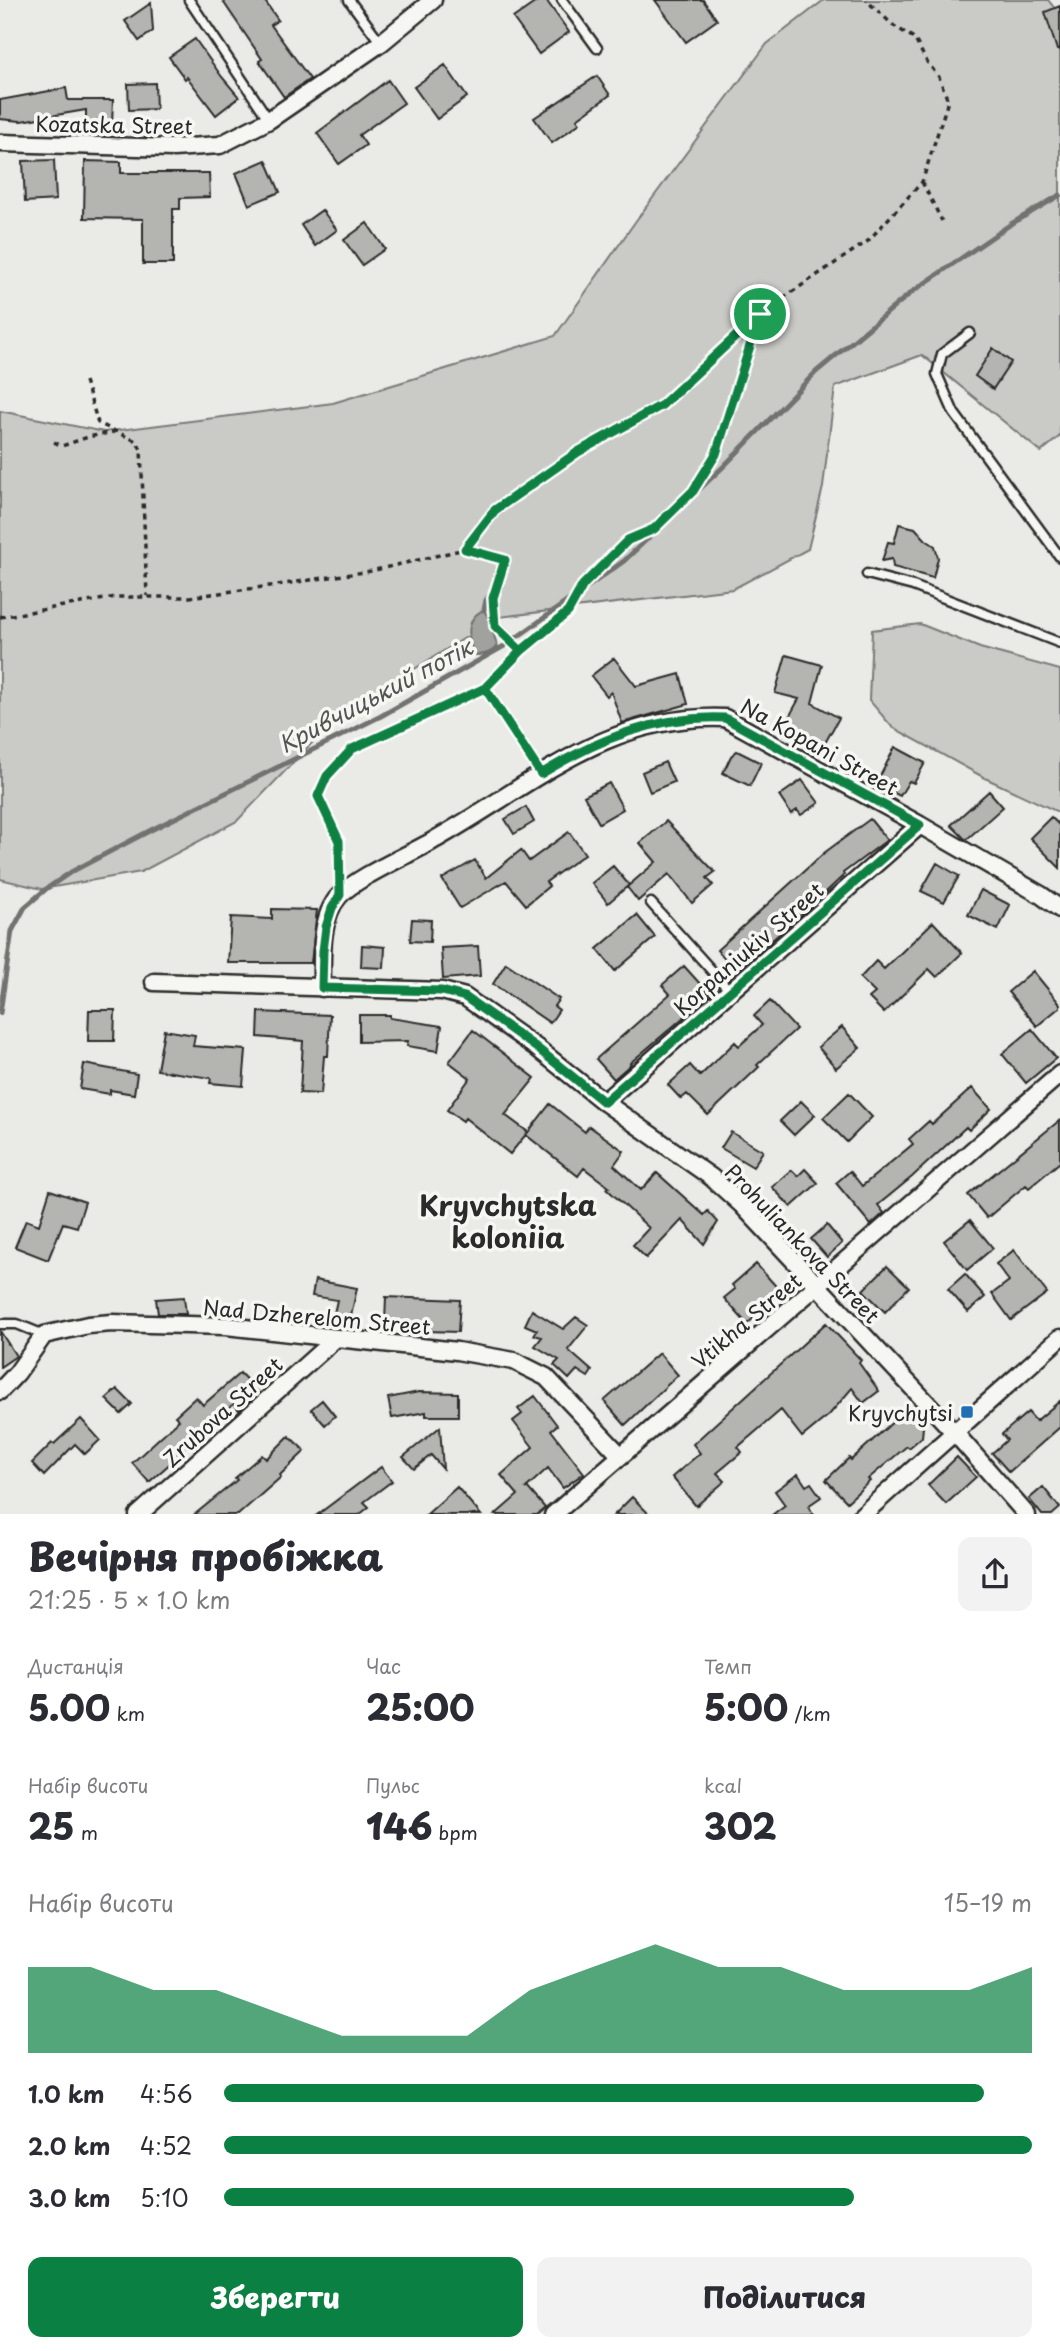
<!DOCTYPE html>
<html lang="uk">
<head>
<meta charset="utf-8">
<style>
  :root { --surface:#fff; --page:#f2f2f3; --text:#2b2b33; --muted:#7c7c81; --accent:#0b8043 }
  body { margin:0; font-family:"Playpen Sans",sans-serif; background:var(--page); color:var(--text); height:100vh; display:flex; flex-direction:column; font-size:26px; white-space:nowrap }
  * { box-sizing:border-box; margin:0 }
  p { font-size:23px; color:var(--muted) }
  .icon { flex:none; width:38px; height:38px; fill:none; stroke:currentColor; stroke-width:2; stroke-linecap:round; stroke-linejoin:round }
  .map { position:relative; height:1514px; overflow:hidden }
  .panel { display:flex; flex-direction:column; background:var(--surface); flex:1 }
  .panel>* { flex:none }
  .pin { position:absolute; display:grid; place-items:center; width:60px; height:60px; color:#fff; margin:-30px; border:4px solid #fff; border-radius:50%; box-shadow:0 2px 7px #0007 }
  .round { display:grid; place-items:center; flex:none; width:74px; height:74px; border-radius:14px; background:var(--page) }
  .overview { display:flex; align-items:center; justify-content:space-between; height:119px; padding:0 28px }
  h1 { font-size:38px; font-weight:800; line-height:52px }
  .figures { display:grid; grid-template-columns:repeat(3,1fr); gap:10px; height:119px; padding:7px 28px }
  .figures div { display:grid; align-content:center }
  .figures b { font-size:35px; font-weight:800 }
  .figures small { font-size:19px; font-weight:400 }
  .figures p { font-size:19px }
  .chart { height:196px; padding:14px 28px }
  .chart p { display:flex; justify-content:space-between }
  .chart svg { width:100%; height:126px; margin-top:7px; fill:var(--accent); opacity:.7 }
  .button { display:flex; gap:14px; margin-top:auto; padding:14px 28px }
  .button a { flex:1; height:80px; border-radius:14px; background:var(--accent); color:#fff; font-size:28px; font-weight:800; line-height:80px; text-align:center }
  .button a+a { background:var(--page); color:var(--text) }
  ul { padding:0 28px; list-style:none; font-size:23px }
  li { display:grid; grid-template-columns:112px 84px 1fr; align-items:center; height:52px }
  li i { height:18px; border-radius:9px; background:var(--accent) }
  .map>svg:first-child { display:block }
</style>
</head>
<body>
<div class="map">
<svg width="1060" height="1515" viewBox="0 0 1060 1515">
  <rect width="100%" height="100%" fill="#eaeae6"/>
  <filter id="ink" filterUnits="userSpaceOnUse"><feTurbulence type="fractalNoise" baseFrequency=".0143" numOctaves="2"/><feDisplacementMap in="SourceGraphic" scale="14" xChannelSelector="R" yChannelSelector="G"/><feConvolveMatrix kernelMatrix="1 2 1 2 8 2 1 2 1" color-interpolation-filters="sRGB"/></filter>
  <g filter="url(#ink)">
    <!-- green -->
    <path fill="#cacac7" stroke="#7a7a79" stroke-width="2" d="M824,0H1048L1060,15V436L1041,452L922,355L835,387L823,487L808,549L733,589L499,617L338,716L237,821L141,872L42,889L0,879V411L104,432L333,403L555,336L635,222L767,44Z
      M920,624L980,648L1060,670V813L985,778L892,727L869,700L872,630Z"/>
    <!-- water -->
    <path fill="#a1a19e" stroke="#727270" stroke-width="2" d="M484,610L489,619L497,645C493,653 483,655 475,655C467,641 465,617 484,610Z"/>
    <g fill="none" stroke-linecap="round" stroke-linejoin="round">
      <!-- stream -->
      <path stroke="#727270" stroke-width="5" d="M484,610L486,600L500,582L509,560
        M0,1013L12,931L25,907L46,889L71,872L153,829L381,716L506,645L624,561L724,466L816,372L912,292L1011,224L1060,195"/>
    </g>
    <!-- building -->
    <path fill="#b4b4b1" stroke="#2b2b2b" stroke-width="2" d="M222,0H264L278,20L271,25L310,79L284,97L259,61L262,59Z
      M539,0H546L569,32L539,54L513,18Z
      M655,0H703L717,20L686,42Z
      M151,3L153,31L139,41L125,21Z
      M1060,6V50H1057L1045,12Z
      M195,39L222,77L239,97L216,115L187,77L185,79L169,57Z
      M445,65L467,97L437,119L414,87Z
      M597,76L610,95L577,119L580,123L552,143L534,118Z
      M388,80L404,103L359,135L366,145L339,164L317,133Z
      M155,83L156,109L129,110L128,84Z
      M66,88L68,100H113L112,125H86V110L21,121L0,119V100Z
      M54,160L56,200L25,202L23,161Z
      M266,160L280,192L249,205L236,173Z
      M85,161L121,162V173H209L210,197L180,198V209H173V264H143V219L84,218Z
      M322,210L337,230L315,246L301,225Z
      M367,223L385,249L362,265L344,240Z
      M993,348L1011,362L993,389L975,376Z
      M899,524L915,528L926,540L935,546L938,558L933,578L893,567L892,559L882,561L888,542L894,543Z
      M786,655L822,665L812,703L839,718L820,752L804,744L807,738L784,726L799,699L775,693Z
      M614,658L636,686L680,674L688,704L622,723L611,692L607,696L591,676Z
      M895,747L925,763L914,783L909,781L900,796L876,784Z
      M737,751L761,763L750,786L723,773L731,756Z
      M665,762L674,782L650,792L642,772Z
      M802,780L819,803L801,815L797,810L791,814L779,796Z
      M609,783L623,809L599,823L584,796Z
      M989,791L1003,807L966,840L951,825Z
      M526,807L534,822L514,834L505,819Z
      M1051,817L1060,826V868L1030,838Z
      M870,819L887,840L843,873L844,875L807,910L736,971L717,950L824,853Z
      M666,821L715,872L707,878L713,885L692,903L669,874L638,901L627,887L656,862L640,843Z
      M569,832L585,854L546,882L549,886L526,905L506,881L460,908L442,879L475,860L486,878L521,850L529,861Z
      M937,863L959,876L944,902L921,891Z
      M613,866L629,885L608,903L592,883Z
      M981,890L1010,905L998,930L968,915Z
      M272,909L317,910L311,963H228L231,917L272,919Z
      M637,915L655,937L615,971L597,949Z
      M412,919L431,920L430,942L410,941Z
      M933,922L962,953L937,977L929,969L884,1013L869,998L875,993L860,978L876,961L884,969Z
      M362,945L385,947L384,968L361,967Z
      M478,946L480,976L443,979L441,948Z
      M506,963L559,999L554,1006L559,1010L550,1023L493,984Z
      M684,966L710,995L630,1063L631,1064L614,1079L596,1059L670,994L662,985Z
      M1033,971L1060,1004V1007L1037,1026L1008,992Z
      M770,1001L796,1029L757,1065L759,1067L708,1115L687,1094L681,1099L668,1085L690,1065L700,1076L735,1042L739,1046L762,1025L754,1016Z
      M89,1010H115L114,1041H88Z
      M259,1012L330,1015L328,1056H324L321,1094L300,1093L303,1041L258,1037Z
      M359,1015H390V1018L442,1026L438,1051L407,1046L408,1041L359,1042Z
      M842,1027L860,1048L836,1068L818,1047Z
      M1032,1029L1056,1058L1026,1083L1002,1054Z
      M164,1030L195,1035L193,1046L246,1050L243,1086L210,1083L211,1078L157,1070Z
      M473,1030L535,1078L505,1115L528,1132L510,1154L465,1118L463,1121L447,1110L470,1078L449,1062Z
      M84,1064L137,1074L134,1094L110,1090V1094L80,1089Z
      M972,1088L991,1109L969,1130L966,1127L912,1177L878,1205L884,1213L871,1225L836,1183L850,1171L862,1186L913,1144L909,1139L929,1121L932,1124Z
      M849,1093L872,1117L847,1142L823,1118Z
      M801,1101L815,1115L794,1135L780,1121Z
      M550,1104L585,1132L589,1126L624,1151L614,1165L641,1190L657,1173L704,1215L708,1211L718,1222L704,1244L682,1220L646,1258L633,1245L649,1228L607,1189L609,1187L584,1168L578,1176L526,1135Z
      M1060,1120V1162L1029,1188L1026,1185L987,1218L968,1195Z
      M731,1132L763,1151L753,1167L721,1148Z
      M805,1169L818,1183L791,1207L772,1187L792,1170L798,1176Z
      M50,1190L85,1202L77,1227L63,1223L48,1260L15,1247L26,1220L39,1225Z
      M970,1220L993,1248L967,1270L944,1241Z
      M827,1225L842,1243L827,1257L811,1239Z
      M1014,1250L1047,1293L1011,1320L992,1294L1009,1281L996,1264Z
      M756,1264L782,1293L747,1324L724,1298L735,1289L732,1285Z
      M887,1266L909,1287L885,1312L863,1290Z
      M965,1274L985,1297L968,1312L948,1289Z
      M315,1280L357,1288L350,1321L333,1318L337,1300L312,1296Z
      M184,1297L186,1314H158L156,1299Z
      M386,1297L460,1300L458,1332L427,1331V1325L385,1322Z
      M532,1310L563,1329L576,1317L588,1325L568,1350L592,1371L588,1377L577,1370L569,1379L554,1365L559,1360L535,1346L542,1337L534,1335L537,1330L525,1325Z
      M826,1323L861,1360L859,1363L879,1391L863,1403L852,1388L829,1415L802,1437L781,1410L738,1447L742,1452L717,1473L725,1481L696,1506L672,1477L700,1453L693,1444Z
      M0,1331L16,1356L0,1367Z
      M659,1353L678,1375L625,1425L604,1401Z
      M240,1373L259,1393L239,1410L234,1404L179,1452L181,1454L149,1482L132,1463L179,1420L175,1416L196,1397L203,1405Z
      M117,1389L132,1404L121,1414L106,1399Z
      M419,1392L458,1393V1416H426V1412L392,1418L388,1398Z
      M535,1396L557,1425L551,1430L584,1473L563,1488L548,1468L525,1489L527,1487L545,1508L537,1515H495L518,1495L501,1475L533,1447L513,1421L522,1414L518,1409Z
      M322,1400L335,1416L325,1425L311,1409Z
      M1060,1401V1427L1009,1472L992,1453L1007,1440L1002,1434L1028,1412L1036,1421Z
      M908,1408L923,1427L922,1437L909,1448L907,1446L868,1479L870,1481L847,1502L826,1480L849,1458L851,1460Z
      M81,1419L100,1440L85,1454L75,1444L44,1476L32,1463L52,1443L54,1444Z
      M440,1427L443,1469L431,1455L414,1469L403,1457Z
      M289,1436L305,1451L280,1475L281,1477L238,1515H194L237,1480L235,1478L262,1455L266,1459Z
      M957,1457L976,1477L946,1504L928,1485Z
      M381,1467L392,1481L364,1502L369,1507L359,1515H317Z
      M798,1474L806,1486L811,1483L821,1497L808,1506L814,1515H772L785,1505L775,1491Z
      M457,1487L481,1515H426Z
      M1043,1487L1060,1508L1052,1515H1042L1029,1499Z
      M632,1497L650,1515H614Z"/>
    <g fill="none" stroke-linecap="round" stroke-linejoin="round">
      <!-- lane casing -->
      <g stroke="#2b2b2b" stroke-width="13">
        <path id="lane" d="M189,0L269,120
          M349,0L381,43
          M562,0L597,48
          M970,333L942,354L937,374L954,413L1060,557
          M867,574L913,586L1060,643
          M651,903L730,991
          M0,1324H17L44,1335"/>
      </g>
      <!-- street casing -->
      <g stroke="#2b2b2b" stroke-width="21">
        <path id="street" d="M0,143L173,148L220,145L269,120L381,43L433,0
          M154,982L442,991L465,997L537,1048L604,1102L711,1177L742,1205L955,1433L1027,1515
          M322,988C322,960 319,918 339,896C358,876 411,854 436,839C532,785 607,713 725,718L920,825L1041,895L1060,909
          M604,1102L920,825
          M0,1391L17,1373L44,1335L88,1325L112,1323L226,1326L457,1351L514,1361L546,1377L620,1455
          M138,1515L335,1339
          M553,1515L1060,1074
          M862,1515L1060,1338"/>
      </g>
      <!-- path -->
      <path stroke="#2b2b2b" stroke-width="3.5" stroke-dasharray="5 5" stroke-linecap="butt" d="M922,182L942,221
        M85,381L98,423L136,441L141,449L147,596
        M54,442L62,446L88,437L114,432
        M465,549L505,560L493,598L495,626L521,651L568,612L583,585L628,540L654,529L693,490L716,454L759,314
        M0,617L116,597H190L270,586L371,571L465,549L495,510L578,451L662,405L759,314L868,241L922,182L948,101L939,77L927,62L914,38L894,26L866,0
        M521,651L485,688L532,761
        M339,875V841L318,796L327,776L353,749L485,688"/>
      <!-- lane -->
      <use href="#lane" stroke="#f6f6f2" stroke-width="8"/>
      <!-- street -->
      <use href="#street" stroke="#f6f6f2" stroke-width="16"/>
    </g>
  </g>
  <g fill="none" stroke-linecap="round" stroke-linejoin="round" filter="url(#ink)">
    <!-- route casing -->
    <g stroke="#fff" stroke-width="14">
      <path id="route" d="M760,314L662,405L578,452L495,510L465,549L505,560L493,598L495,626L521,651L485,688L352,749L327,776L318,796L339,841L340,895L332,908L326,927L323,951L322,988L442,991L465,997L537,1048L604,1102L920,825L725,718C657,715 598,739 541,774L485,688L521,651L568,612L583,585L628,540L654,529L693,491L716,454L760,314"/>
    </g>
    <!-- route -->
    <use href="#route" stroke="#0b8043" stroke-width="9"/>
  </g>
  <!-- markers -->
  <rect fill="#1f6fb2" stroke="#f6f6f2" stroke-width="2.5" x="960" y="1405" width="14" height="14" rx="3.5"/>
  <g text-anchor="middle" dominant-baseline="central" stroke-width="7" stroke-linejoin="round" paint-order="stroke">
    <!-- street labels -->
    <g font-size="21" fill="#2b2b2b" stroke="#f6f6f2">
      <text transform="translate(114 124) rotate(1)">Kozatska Street</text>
      <text transform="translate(820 746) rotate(29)">Na Kopani Street</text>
      <text transform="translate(748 948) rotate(-41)">Korpaniukiv Street</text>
      <text transform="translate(803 1243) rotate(46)">Prohuliankova Street</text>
      <text transform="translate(317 1316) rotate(5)">Nad Dzherelom Street</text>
      <text transform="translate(746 1320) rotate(-40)">Vtikha Street</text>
      <text transform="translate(222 1411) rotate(-42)">Zrubova Street</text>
    </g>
    <!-- poi labels -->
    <g font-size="21" fill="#2b2b2b" stroke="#f6f6f2" text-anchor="end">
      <text x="953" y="1412">Kryvchytsi</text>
    </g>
    <!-- water labels -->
    <g font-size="23" font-style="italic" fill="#545453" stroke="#f6f6f2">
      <text transform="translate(375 695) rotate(-28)">Кривчицький потік</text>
    </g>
    <!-- district labels -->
    <g font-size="28" font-weight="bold" fill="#2b2b2b" stroke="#f6f6f2">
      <text x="508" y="1204">Kryvchytska<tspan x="508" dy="32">koloniia</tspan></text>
    </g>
  </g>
</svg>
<div class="pin" style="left:760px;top:314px;background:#1e9e55"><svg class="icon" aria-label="arrive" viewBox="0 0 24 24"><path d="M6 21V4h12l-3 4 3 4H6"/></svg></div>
</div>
<section class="panel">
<div class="overview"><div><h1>Вечірня пробіжка</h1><p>21:25 · 5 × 1.0 km</p></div><a class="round"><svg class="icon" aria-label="share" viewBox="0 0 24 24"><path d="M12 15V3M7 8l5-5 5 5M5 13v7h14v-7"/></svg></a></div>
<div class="figures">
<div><p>Дистанція</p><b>5.00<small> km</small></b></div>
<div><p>Час</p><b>25:00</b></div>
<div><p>Темп</p><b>5:00<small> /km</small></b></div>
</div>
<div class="figures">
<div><p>Набір висоти</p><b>25<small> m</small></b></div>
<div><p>Пульс</p><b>146<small> bpm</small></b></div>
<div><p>kcal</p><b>302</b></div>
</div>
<div class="chart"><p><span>Набір висоти</span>15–19 m</p>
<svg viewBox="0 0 160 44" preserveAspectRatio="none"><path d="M0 44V14L10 14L20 22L30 22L40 30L50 38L60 38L70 38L80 22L90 14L100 6L110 14L120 14L130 22L140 22L150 22L160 14V44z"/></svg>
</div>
<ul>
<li><b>1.0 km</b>4:56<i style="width:94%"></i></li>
<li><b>2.0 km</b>4:52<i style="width:100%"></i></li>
<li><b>3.0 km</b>5:10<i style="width:78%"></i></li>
</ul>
<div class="button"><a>Зберегти</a><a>Поділитися</a></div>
</section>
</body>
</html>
